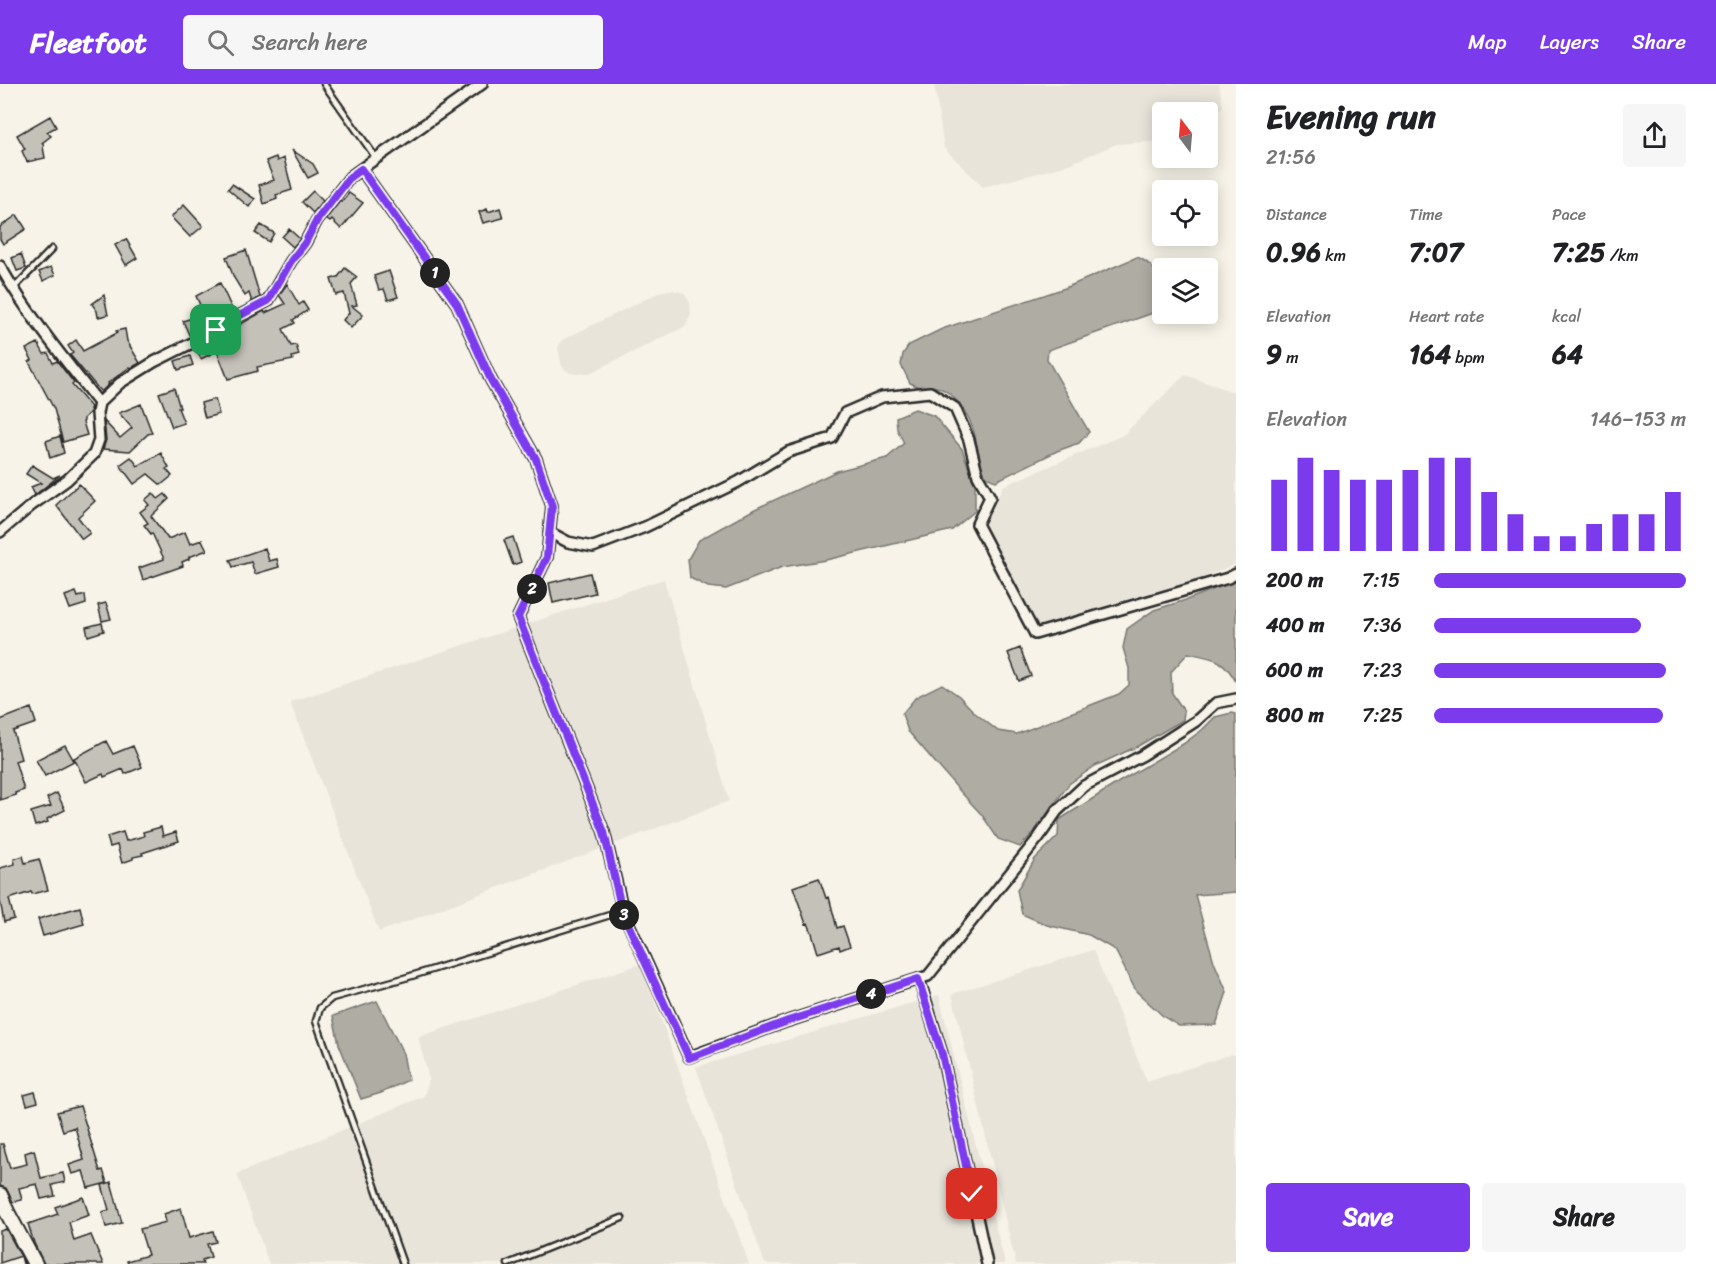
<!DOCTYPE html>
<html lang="en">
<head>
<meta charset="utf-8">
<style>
  :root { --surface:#fff; --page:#f6f6f6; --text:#202124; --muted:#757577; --accent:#7c3aed }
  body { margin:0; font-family:Sriracha,sans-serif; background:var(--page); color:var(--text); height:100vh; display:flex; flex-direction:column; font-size:22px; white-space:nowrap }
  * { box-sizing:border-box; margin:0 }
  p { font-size:20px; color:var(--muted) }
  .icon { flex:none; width:33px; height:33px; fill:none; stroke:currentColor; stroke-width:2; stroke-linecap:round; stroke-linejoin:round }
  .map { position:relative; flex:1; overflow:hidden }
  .details { display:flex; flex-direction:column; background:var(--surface); width:480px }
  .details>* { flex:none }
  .needle { width:39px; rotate:344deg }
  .fabs { position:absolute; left:1152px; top:18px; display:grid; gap:12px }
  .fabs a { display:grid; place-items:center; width:66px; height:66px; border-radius:6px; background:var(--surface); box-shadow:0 3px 15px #0003; font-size:30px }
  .pin { position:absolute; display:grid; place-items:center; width:51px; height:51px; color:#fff; margin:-26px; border-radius:12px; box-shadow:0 3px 9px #0006 }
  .km { position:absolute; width:30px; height:30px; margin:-15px; border-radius:50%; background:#222; color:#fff; font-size:16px; line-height:30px; text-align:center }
  .round { display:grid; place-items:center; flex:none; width:63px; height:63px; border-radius:6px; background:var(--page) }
  .headline { display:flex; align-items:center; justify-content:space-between; height:102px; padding:0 30px }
  h1 { font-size:33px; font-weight:700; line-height:45px }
  .stats { display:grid; grid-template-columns:repeat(3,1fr); gap:9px; height:102px; padding:6px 30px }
  .stats div { display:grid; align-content:center }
  .stats b { font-size:26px; font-weight:700 }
  .stats small { font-size:16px; font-weight:400 }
  .stats p { font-size:16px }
  .chart { height:168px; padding:12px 30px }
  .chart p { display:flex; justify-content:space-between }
  .chart svg { width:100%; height:108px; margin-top:6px; stroke:var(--accent); stroke-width:6 }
  .primary-button { display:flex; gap:12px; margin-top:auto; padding:12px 30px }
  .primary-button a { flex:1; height:69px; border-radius:6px; background:var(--accent); color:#fff; font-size:24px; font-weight:700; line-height:69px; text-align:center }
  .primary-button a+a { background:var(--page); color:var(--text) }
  ul { padding:0 30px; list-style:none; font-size:20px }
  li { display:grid; grid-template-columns:96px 72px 1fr; align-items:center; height:45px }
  li i { height:15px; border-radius:8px; background:var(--accent) }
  header { display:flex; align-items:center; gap:36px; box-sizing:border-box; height:84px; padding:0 30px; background:var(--accent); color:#fff }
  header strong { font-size:28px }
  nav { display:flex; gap:33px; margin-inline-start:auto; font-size:21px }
  .search { width:420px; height:54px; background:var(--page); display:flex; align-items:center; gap:15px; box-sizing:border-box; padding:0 21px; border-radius:6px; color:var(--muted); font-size:22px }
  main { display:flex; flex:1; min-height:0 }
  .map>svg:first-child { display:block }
</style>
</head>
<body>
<header>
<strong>Fleetfoot</strong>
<div class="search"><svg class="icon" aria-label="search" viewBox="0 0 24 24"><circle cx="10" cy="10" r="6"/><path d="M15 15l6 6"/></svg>Search here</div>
<nav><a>Map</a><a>Layers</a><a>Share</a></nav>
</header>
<main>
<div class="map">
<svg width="1236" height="1180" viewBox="0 0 1236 1180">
  <rect width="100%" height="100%" fill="#f7f3e8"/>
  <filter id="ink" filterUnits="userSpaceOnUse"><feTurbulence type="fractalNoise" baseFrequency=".0167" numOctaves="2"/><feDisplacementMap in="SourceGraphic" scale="12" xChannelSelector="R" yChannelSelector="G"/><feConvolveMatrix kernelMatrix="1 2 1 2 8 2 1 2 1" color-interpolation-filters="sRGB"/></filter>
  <g filter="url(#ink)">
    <!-- built -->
    <path fill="#e8e4da" d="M934,0H1219L1223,23L1208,33V28H1162V57L1117,60L1061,83L983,103L944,64Z
      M673,206L684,209L690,219L691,229L686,242L590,289L578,290L570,289L562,283L558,264L562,256L662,207Z
      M1185,291L1236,309V480L1178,504L1037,543L984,442L1003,402L1123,351Z
      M664,495L729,717L379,848L290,618Z
      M1093,866L1147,998L1232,970L1236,972V1177L1212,1180H1016L952,910Z
      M641,880L749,1180H269L237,1090L424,1012L429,995L418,953Z
      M939,911L1005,1180H765L696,983Z"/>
    <!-- water -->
    <path fill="#afaca4" stroke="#7a7874" stroke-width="1.5" d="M1137,173C1148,177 1161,190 1162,203C1163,209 1162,216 1162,223L1150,230L1048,266L1047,275L1089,348L1079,359L1057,367L996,397C975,393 979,360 973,345C969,332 960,319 950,310C944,305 936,302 928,302C925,302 922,303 919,303C916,302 913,300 910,299L901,281L903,270L909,261L942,245L1065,204Z
      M915,325L934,332L962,365L975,401V427L952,446L826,476L782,483L726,505L708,503L690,494L688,475L699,456L755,425L837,387L887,374L904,359L897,345L896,333Z
      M1236,496V598C1224,574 1212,574 1188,569L1171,588L1172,609L1184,627L1183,636L1138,662L1095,682L1069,700L1033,749L1020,763L998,755L982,731L959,706L908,647L902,630L916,613L942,600L959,612L975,629L998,647L1017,650L1119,610L1129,601V584L1123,564L1127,545L1154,526L1189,515Z
      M1232,629L1236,630V808L1195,811L1214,878L1227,908L1216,941L1179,942L1164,933L1136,907L1115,866L1089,851L1047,841L1022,830L1017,806L1035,775L1058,752L1059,736L1119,698L1183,660L1202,646L1215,633Z
      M377,917L403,969L408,996L381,1009L361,1015L339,960L333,932Z"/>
    <!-- building -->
    <path fill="#c4c1b9" stroke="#2b2b2b" stroke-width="1.5" d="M50,32L56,43L47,48L51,52L42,59L44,62L43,63L45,74L27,78L22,67L25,65L17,51Z
      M292,66L313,80L318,89L308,94Z
      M276,73L277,77L284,74L292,106L276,111L277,115L264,120L259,101L274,96L266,77Z
      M232,100L255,115L249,123L228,105Z
      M313,107L323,117L313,129L302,118Z
      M349,109L363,119L341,145L332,136L330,138L326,135L340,117L342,118Z
      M184,121L203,142L190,153L171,133Z
      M500,124L503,134L483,139L479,128L487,125L488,128Z
      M17,131L26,145L3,160L0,155V143Z
      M261,141L274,149L269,158L255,149Z
      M289,145L300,155L293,163L282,153Z
      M126,155L137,174L126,181L115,161Z
      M246,166L260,213L252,218L249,209L245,212L234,194L226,173Z
      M21,170L26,184L17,187L12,174Z
      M51,183L55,191L43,197L39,188Z
      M345,184L357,193L351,200L357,221L352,222L363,231L351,244L343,236L349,229L344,209L336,211L331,195L338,193Z
      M389,187L398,213L388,216L384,205L379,206L374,192Z
      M220,199L233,227L190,253L183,237L204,230L196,212Z
      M287,200L299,221L303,218L308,226L293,236L295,239L283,245L291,262L296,261L299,271L292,273L293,276L257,283L258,287L228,295L217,267L201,275L196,265L264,227L265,229L285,220L279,211Z
      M104,211L108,231L98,233L97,227L92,220Z
      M125,245L127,257L140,279L131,284L130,283L108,299L109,300L101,308L70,271L73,269L68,262L76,256L83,267L117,249L116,247Z
      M38,259L44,270L48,269L53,279L57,277L74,299L72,301L91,323L90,325H91L90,328L84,334V337L83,338L87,351L63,358L54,325L29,278L32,276L26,265Z
      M190,272L193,281L178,286L175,277Z
      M174,304L180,324H178L184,339L172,343L159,309Z
      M215,315L219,330L205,334L201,319Z
      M141,320L152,349L148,350L130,367L103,365L106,356L104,337L120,354L132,344L119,329Z
      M60,352L64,369L50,374L46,357Z
      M161,369L169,384L166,385L172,392L161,401L148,390L134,400L120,381L131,373L138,382Z
      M32,381L53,394L60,391L35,411L31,403L41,399L26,390Z
      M79,400L95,417L78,433L90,449L82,455L56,421Z
      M153,409L158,415L165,410L169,415L151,432L168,455L185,448L190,460L202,456L207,466L189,473V475L182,478L183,482L143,496L139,484L164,475L152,449L151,450L144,441L148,439L140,428L149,421L145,416Z
      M513,453L521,478L513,481L504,456Z
      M265,464L269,477L277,475L279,483L255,490L251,478L233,483L230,476Z
      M590,489L595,509L553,519L549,499Z
      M76,508L78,513L85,511L86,520L70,525L65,512Z
      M106,519L111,535L102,537L98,521Z
      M102,539L104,547L88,552L86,543Z
      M1020,564L1031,592L1019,597L1008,569Z
      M31,624L36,639L13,647L21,675L15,677L24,706L15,709L16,711L0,716V636Z
      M106,657L113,670L133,662L142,683L125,690L123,685L104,693L103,690L86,698L74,674Z
      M65,661L74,677L45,692L36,676Z
      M57,709L65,726L47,735L48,738L35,742L31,728L51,722L47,714Z
      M161,743L163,752L176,748L179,757L142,769L143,771L133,773V775L122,779L117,761L110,763L107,753L123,748L126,757L144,752L143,748Z
      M23,772L25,779L39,775L48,806L32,810L31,808L9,815L14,835L4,838L0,817V784L15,780L14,775Z
      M819,794L826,814L829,813L837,844L843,842L850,862L840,866L839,862L818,869L812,849L808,839L806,840L793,803Z
      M80,823L84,840L43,852L38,835Z
      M35,1008L38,1018L27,1021L24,1011Z
      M80,1022L100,1087L103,1086L107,1099L88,1104L83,1087L72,1090L69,1081L84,1076L75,1043L63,1047L57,1028Z
      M0,1060H3L10,1084L27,1080L25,1069L34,1066L41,1094L63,1089L65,1098L52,1101L55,1112L41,1115L37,1100L19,1104L22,1116L13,1118L6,1104L0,1102Z
      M111,1098L122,1139L106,1143L102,1128L109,1126L102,1101Z
      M83,1113L89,1131L69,1138L74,1157L91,1151L103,1180H44L34,1159L28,1140L58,1130L55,1123Z
      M181,1124L189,1154L213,1147L216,1158L207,1160L211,1173L202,1176L203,1180H128L127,1177L148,1171L140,1145L166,1138L164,1130Z
      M6,1145L25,1180H23L21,1172L0,1179V1147Z"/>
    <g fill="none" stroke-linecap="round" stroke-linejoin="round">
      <!-- lane casing -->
      <g stroke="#2b2b2b" stroke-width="9">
        <path id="lane" d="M324,0L376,74
          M13,205L52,165
          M403,1180L316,937L320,924L332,914L408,893L623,827
          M508,1180L622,1134"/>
      </g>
      <!-- street casing -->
      <g stroke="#2b2b2b" stroke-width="14">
        <path id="street" d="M482,0L361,85L457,220L491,296L536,375L552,422L547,473L518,533L604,748L623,827L689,973L788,937L928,892L1039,753L1057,727L1084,702L1143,671L1196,637L1216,619L1236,615
          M0,182C28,231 64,275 99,319
          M0,448L32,421L67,396L94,370L99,356L97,329L99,319L120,299L154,278L198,256L233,235L268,217L291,177L305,159L317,136L350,93L361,85
          M549,448L568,458L593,463L645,443L738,398L788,368L832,354L845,329L882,313L930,308L955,324L969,356L978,392L990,413L977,440L1035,550L1228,494L1236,490
          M919,895L942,970L987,1180"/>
      </g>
      <!-- secondary casing -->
      <g stroke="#2b2b2b" stroke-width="18">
        <path id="secondary" d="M0,1111L7,1128L35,1180"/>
      </g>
      <!-- lane -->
      <use href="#lane" stroke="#f7f3e8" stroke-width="4.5"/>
      <!-- street -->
      <use href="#street" stroke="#f7f3e8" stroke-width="9"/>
      <!-- secondary -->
      <use href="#secondary" stroke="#f7f3e8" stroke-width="14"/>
    </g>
  </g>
  <g fill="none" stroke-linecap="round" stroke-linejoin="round" filter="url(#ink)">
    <!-- route casing -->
    <g stroke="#fff" stroke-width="12">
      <path id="route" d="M216,246L233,235L268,217L291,177L305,159L317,136L350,93L361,85L457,220L491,296L536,375L552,422L547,473L518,533L604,748L622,827L689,974L788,937L918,895L942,970L972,1110"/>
    </g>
    <!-- route -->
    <use href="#route" stroke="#7c3aed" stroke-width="8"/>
  </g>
</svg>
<div class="fabs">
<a><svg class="needle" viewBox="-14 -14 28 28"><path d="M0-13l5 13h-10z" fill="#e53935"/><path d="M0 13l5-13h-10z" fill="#757577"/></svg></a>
<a><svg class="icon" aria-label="locate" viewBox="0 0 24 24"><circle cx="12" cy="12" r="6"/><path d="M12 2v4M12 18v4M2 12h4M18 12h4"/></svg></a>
<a><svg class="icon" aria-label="layers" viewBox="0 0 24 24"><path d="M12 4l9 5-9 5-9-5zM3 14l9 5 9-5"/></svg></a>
</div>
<div class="pin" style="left:216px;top:246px;background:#1e9e55"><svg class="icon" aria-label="arrive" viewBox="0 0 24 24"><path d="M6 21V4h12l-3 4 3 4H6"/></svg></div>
<div class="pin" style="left:972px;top:1110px;background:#d93025"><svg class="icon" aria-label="check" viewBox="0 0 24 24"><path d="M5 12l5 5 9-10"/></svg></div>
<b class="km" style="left:435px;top:189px">1</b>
<b class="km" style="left:532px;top:505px">2</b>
<b class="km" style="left:624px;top:831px">3</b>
<b class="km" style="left:871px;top:910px">4</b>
</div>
<section class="details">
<div class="headline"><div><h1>Evening run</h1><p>21:56</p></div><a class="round"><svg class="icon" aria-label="share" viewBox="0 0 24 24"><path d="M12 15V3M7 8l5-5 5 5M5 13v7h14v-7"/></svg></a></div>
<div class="stats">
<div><p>Distance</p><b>0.96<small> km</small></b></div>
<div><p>Time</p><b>7:07</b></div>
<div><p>Pace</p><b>7:25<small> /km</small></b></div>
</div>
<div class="stats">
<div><p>Elevation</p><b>9<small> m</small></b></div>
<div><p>Heart rate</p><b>164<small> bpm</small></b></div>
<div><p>kcal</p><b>64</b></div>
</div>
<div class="chart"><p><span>Elevation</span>146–153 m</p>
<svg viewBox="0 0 160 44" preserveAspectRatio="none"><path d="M5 44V15M15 44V6M25 44V11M35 44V15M45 44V15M55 44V11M65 44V6M75 44V6M85 44V20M95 44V29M105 44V38M115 44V38M125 44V33M135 44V29M145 44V29M155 44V20"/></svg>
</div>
<ul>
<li><b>200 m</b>7:15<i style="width:100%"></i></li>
<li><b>400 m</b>7:36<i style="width:82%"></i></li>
<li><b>600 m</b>7:23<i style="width:92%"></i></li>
<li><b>800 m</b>7:25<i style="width:91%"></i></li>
</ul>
<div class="primary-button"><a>Save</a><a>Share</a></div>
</section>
</main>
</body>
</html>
